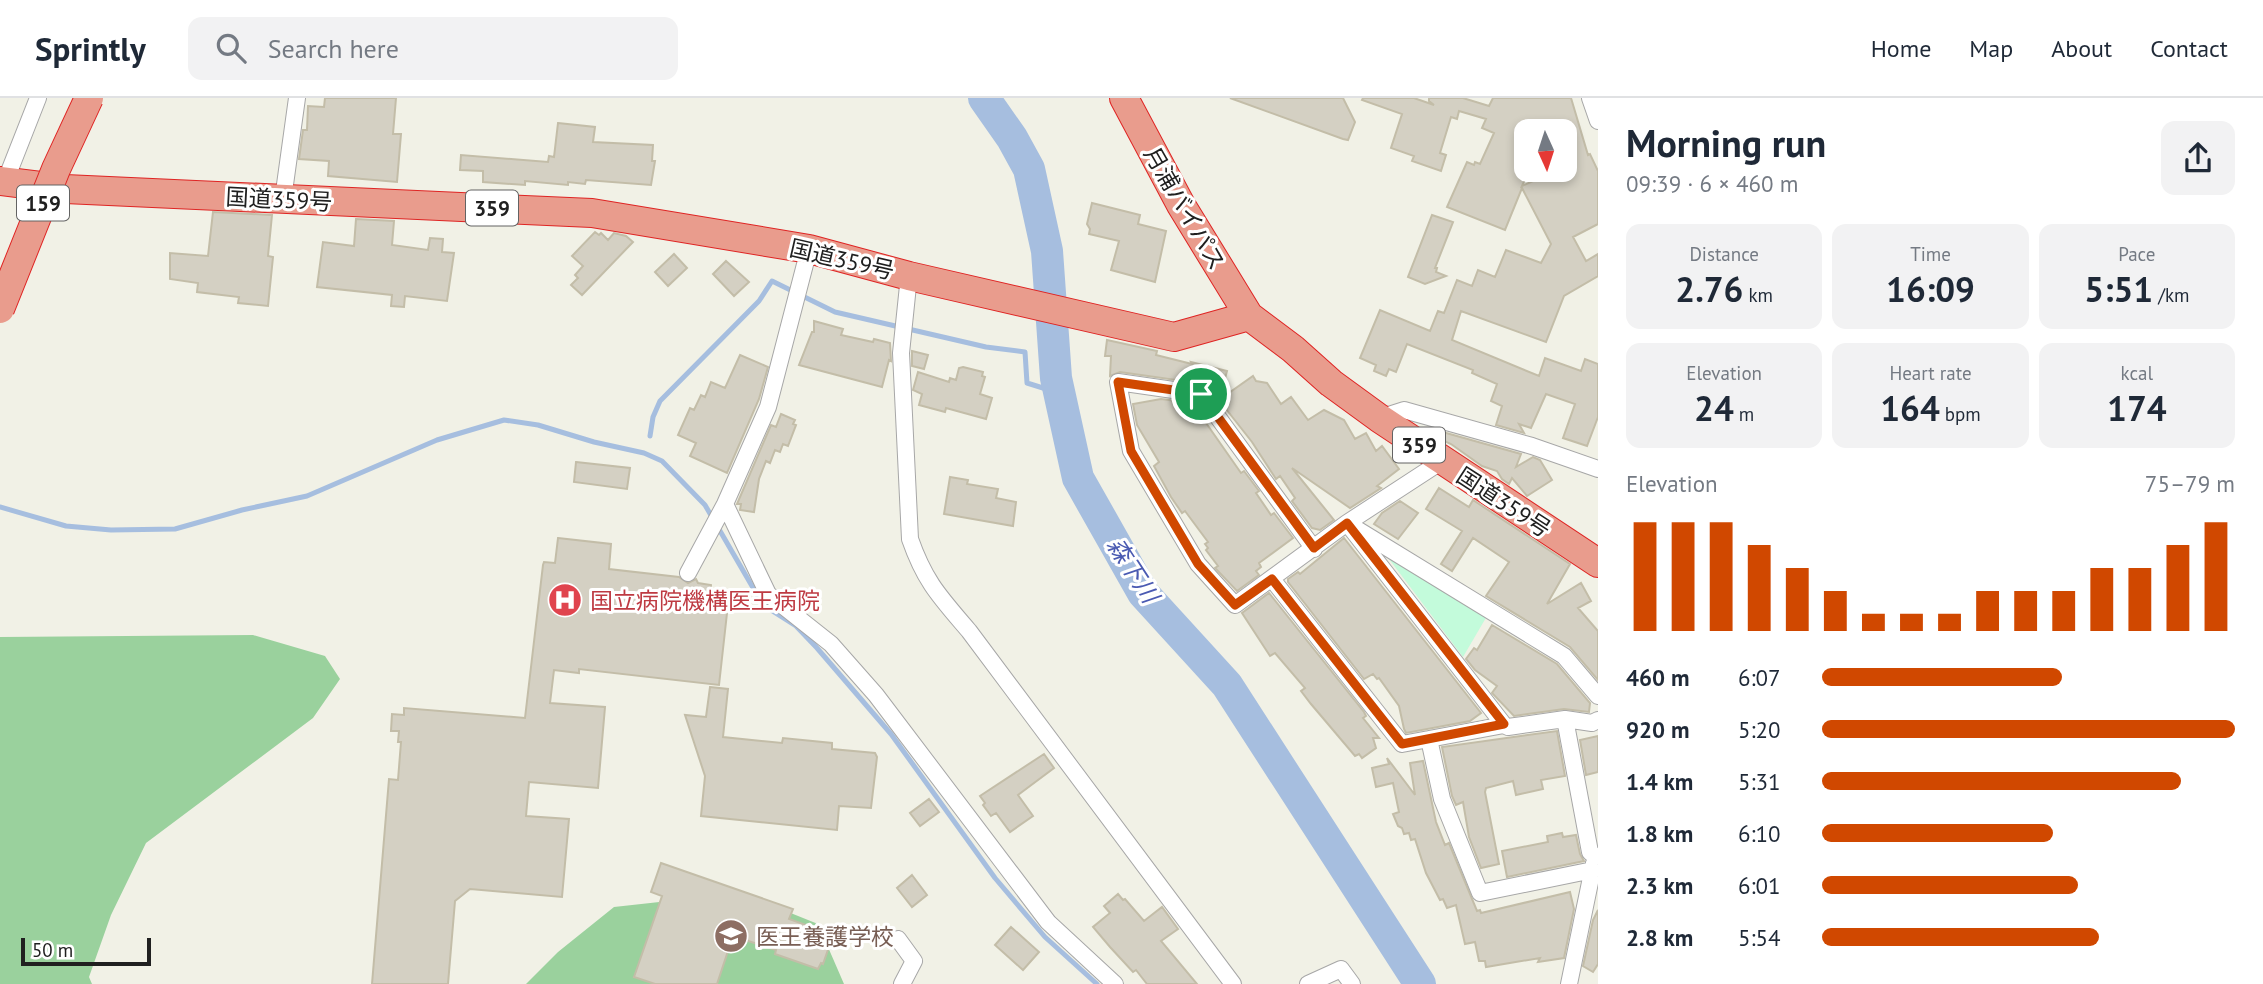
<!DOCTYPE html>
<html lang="en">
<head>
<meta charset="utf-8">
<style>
  :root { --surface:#fff; --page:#f2f2f3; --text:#1f2937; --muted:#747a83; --line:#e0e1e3; --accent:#d04800 }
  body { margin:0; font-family:"PT Sans","Noto Sans JP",sans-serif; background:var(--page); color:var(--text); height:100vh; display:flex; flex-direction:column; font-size:26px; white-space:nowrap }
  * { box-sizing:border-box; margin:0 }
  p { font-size:23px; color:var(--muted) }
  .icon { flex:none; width:38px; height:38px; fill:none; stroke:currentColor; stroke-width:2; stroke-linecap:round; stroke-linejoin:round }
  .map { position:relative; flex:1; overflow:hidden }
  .sheet { display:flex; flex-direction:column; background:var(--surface); width:665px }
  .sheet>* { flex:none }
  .needle { width:46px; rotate:177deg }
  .tools { position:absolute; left:1514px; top:21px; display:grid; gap:14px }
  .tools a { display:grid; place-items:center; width:63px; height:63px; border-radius:14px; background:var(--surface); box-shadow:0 4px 10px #0003; font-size:35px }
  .scale { position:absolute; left:21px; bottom:18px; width:130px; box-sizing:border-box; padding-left:7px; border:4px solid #202020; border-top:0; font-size:19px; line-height:24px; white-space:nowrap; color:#202020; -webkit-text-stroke:5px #fff; paint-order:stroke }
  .pin { position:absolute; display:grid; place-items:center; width:60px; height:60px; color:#fff; margin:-30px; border:4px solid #fff; border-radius:50%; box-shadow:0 2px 7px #0007 }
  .round { display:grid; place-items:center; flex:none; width:74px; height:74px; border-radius:14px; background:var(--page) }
  .headline { display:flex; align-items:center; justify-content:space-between; height:119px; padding:0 28px }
  h1 { font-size:38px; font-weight:700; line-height:52px }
  .metrics { display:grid; grid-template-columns:repeat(3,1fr); gap:10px; height:119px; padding:7px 28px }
  .metrics div { display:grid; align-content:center; border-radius:14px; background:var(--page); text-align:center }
  .metrics b { font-size:35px; font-weight:700 }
  .metrics small { font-size:19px; font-weight:400 }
  .metrics p { font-size:19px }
  .chart { height:196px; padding:14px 28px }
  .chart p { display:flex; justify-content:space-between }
  .chart svg { width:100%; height:126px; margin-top:7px; stroke:var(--accent); stroke-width:6 }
  ul { padding:0 28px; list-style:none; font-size:23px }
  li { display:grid; grid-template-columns:112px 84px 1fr; align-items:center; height:52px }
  li i { height:18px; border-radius:9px; background:var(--accent) }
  header { display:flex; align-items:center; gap:42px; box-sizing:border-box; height:98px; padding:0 35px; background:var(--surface); border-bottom:2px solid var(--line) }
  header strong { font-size:33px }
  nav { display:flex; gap:38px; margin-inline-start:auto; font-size:24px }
  .search { width:490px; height:63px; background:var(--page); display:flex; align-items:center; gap:18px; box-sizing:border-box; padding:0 24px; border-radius:14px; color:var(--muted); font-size:26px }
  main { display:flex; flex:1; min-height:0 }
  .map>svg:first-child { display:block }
</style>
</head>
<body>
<header>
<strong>Sprintly</strong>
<div class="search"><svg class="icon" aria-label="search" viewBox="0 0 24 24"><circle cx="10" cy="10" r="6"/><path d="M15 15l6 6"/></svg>Search here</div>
<nav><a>Home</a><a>Map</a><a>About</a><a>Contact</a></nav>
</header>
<main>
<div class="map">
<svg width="1598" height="886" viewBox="0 0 1598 886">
  <rect width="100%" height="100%" fill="#f1f1e6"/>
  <!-- forest -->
  <path fill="#9ad19d" d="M253,537L325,558L340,581L313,620L146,745L111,817L89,879L92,886H0V539Z
    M741,795L818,826L844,886H526L558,854L614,809Z"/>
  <!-- park -->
  <path fill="#c3fbdb" d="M1383,453L1487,518L1463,559Z"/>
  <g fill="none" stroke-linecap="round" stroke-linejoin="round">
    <!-- stream -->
    <path stroke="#a6bedf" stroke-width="5" d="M650,338L653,319L660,303L759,203L772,183L835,214L986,249L1025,254L1027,285L1059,295
      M0,409L66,428L111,432L175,431L242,412L307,398L437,342L504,322L538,327L594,344L644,355L662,363L705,407L763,507L796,528L817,550L891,636L995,780L1045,839L1097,886"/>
    <!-- river -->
    <path stroke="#a6bedf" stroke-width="32" d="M984,0L1012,40L1029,71L1047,153L1056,280L1078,380L1143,495L1227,587L1420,886"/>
  </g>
  <!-- building -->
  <path fill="#d4d0c3" stroke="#c3bda8" stroke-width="2" fill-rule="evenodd" d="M325,0H396L393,36H401L397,84L328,78L329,63L299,61L303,32H307L308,8L324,9Z
    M1230,0H1343L1355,24L1348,42L1343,41Z
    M1363,0H1414L1434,7L1429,3V0H1463L1489,8L1493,0H1571L1588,57L1590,56L1598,73V126L1573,139L1586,163L1598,156V178L1564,198L1546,244L1461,213L1452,242L1539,278L1545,260L1581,273L1585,261L1598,266V319L1587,348L1563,340L1575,306L1546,296L1531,330L1519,326L1524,335L1496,327L1502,308L1491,303L1497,286L1472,275L1473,272L1407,246L1396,274L1389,271L1386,278L1374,273L1376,267L1360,260L1380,212L1430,233L1438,213L1444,215L1457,182L1472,188L1478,172L1495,179L1506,152L1541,165L1551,146L1522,90L1505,132L1447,109L1467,64L1474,67L1475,64L1480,66L1494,35L1482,30L1486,21L1459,13L1457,21L1451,19L1440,55L1446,57L1441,73L1412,63L1414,58L1391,50L1402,16L1362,2ZM1526,33H1564V72H1557L1522,88L1526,79Z
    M558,25L595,29L593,44L653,47L652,63H655L651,87L586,82L585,86L568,84V87L525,83V87L483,84V73L460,72L461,57L548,64L549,58L554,59Z
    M1092,105L1140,117L1138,126L1166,133L1155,184L1111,172L1119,143L1089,136L1090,131L1087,126Z
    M213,114L272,117L268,158L273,159L268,208L238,205L239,199L197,194L198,185L170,181V155L208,158Z
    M1432,117L1453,124L1435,170H1437L1436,174L1446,178L1425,186L1408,179Z
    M356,121L394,123L392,147L428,152L430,140L443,141L442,154L454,155L447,203L405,198L404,209L391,208L392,197L317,189L323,144L354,148Z
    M595,134L599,137L601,135L608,142L614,135L626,138L633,144L582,197L571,187L578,180L575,177L583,168L572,158Z
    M674,156L687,170L668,188L655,174Z
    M726,163L749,184L734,198L713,176Z
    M814,223L843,231L841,237L873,244L874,241L890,245L891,263L889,262L882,289L799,267L812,234H814Z
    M1107,242L1157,253L1156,257L1192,266L1191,264L1227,273L1223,288L1208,287L1194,269L1176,282L1120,274L1110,278L1111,258H1105Z
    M912,253L928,257L924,271L912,268Z
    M740,257L768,269L759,301L727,375L690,358L696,345L678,337L690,310L694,312L701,297L705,299L711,284L725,290Z
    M963,269L983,274L982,278L985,279L980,296L992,300L986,321L946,310L945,314L919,307L922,296L913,292L918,274L949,284L950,280L956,282L959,270Z
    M1253,278L1256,283L1267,285L1281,306L1291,299L1308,322L1324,312L1344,322L1355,341L1366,335L1376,353L1382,348L1399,371L1377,388L1381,390L1350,410L1292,370L1334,422L1320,432L1312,430L1292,403L1295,400L1280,378L1276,381L1252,344L1219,302Z
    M1161,301L1192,305L1241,375L1244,373L1259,393L1256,395L1271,417L1274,415L1293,440L1259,465L1261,469L1256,473L1259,477L1237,493L1215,470L1218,468L1206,452L1208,450L1205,446L1208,444L1185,413L1182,415L1171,399L1154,368L1159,364L1137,327L1133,306Z
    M781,316L795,322L793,326L796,327L788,348L783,346L780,354L775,352L770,365L766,363L759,381L754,414L740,412L741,406H737L771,327L776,329Z
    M1439,333L1521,356L1516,369L1533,359L1540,362L1552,382L1527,398L1512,380L1509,386L1502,381L1497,373L1482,368L1451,346L1442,342Z
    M576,364L630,370L627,391L574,384Z
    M950,379L968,382L967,386L998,391L996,400L1016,404L1013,428L944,416Z
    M1439,390L1469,409L1473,402L1570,466L1547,506L1581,485L1591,503L1578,510L1598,533V582L1570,549L1486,498L1509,464L1473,440L1452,473L1441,466L1462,433L1426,411Z
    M1400,403L1418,415L1398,441L1374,426L1382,415Z
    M558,440L611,446L609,471L679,479L688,485L696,481L698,485L711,487L709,510L725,512L727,515L719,587L579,571V575L554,572L550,605L605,609L598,690L529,684L526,718L569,721L562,799L470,791L455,803L448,886H372L389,681L398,682L401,644H398L399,633H391L392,616L404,617V610L525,620L543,467L544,464L555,465Z
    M1344,440L1481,615L1470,623L1406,635L1404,631L1399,608L1379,580L1377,581L1373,576L1364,581L1288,484V481L1298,474L1300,476Z
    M1269,495L1364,614L1366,618L1363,620L1379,640H1373L1376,650L1362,660L1359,656L1355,658L1311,606L1301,593L1305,590L1275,555L1270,558L1242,515Z
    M1492,527L1557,566L1590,605L1589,614L1564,611L1514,618L1492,595L1497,588L1475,572L1466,561L1474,550L1477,552Z
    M710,589L728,591L723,639L782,645L783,640L832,645V651L875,655L877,659L871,710L839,708L837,732L701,718L705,678L685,617L706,619Z
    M1557,633L1565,678L1541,682L1543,691L1516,697L1513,683L1486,690L1485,694L1499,766L1481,770L1469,739L1463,704L1456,707L1452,698L1442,649Z
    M1598,638V674L1586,677L1580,642Z
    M1044,656L1054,670L1018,697L1033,718L1010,734L996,715L991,718L983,707L985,705L980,698Z
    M1387,660L1415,697L1410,665L1423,663L1436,724L1445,747L1449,745L1477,813L1480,812L1481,815L1570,794L1574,811L1564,860L1538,864L1540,860L1486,869L1485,863H1479L1475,844L1465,846L1456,807L1447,810L1443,801L1440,802L1426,775L1415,741L1411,742L1409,735L1404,736L1402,730L1398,728L1393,716L1399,714L1393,685L1376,689L1372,670L1389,666Z
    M929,701L939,714L920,728L910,715Z
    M1562,735L1563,739L1576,737L1580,756L1584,763L1507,779L1502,753L1548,744L1547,738Z
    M661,765L793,811L789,821L831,836L829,842L831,843L823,866L821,865L818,871L775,856L776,852L733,838L717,886H655L634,879L662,798L651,794Z
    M912,777L927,797L912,809L897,790Z
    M1118,796L1123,802L1125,801L1144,823L1162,809L1178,831L1161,843L1197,886H1147L1136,872L1133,874L1110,849L1093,829L1110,815L1104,808Z
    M1598,812V866L1593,874L1583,868L1593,822Z
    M1011,829L1039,854L1023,872L995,847Z"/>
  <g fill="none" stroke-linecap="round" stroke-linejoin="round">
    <!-- street casing -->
    <g stroke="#a7a7a7" stroke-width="18">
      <path id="street" d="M1590,0L1598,23
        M5,84L38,0
        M283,101L297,0
        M909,178L901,255L910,441C925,484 940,499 969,533L1233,886
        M1379,320L1404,312L1532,348L1598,371
        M725,406L768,496L831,546L876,597L1048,824L1115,886
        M1347,425L1504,627L1508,629L1565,621L1592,625L1598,622
        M1355,430L1564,558L1598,598
        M1314,451L1201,296L1118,284L1131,353L1198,466L1235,507L1347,425L1442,363
        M688,475L725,406L768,309L809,151
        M1272,481L1402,646L1429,641
        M1565,621L1590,754L1596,759
        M1504,627L1429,641L1442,701L1480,795L1593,772
        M898,841L914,863L902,886
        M1308,886L1341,871L1352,886
        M1569,886L1594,765"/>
    </g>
    <!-- highway casing -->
    <g stroke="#df2423" stroke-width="30">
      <path id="highway" d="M1124,0L1181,107L1249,218L1293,251L1331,285L1379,320L1598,465
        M0,83L65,91L592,115L809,151L909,178L1174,239L1249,218"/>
    </g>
    <!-- street -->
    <use href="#street" stroke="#fff" stroke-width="16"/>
    <!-- highway -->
    <use href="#highway" stroke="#e99c8d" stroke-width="28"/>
    <!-- highway-bridge casing -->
    <g stroke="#df2423" stroke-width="30" stroke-linecap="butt">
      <path id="highway-bridge" d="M0,211L56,71L89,0"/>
    </g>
    <!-- highway-bridge -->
    <use href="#highway-bridge" stroke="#e99c8d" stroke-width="28"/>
  </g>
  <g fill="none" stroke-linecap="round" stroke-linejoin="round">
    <!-- route casing -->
    <g stroke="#fff" stroke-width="14">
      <path id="route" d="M1118,284L1201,296L1314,450L1347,425L1504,626L1402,646L1272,481L1235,507L1198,466L1131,353Z"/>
    </g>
    <!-- route -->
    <use href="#route" stroke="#d04800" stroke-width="9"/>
  </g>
  <!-- icons -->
  <defs>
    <g id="hospital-disc" transform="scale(1.75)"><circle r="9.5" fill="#e0444e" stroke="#fff"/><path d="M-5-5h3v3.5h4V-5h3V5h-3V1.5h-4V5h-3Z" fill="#fff"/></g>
    <g id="school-disc" transform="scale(1.75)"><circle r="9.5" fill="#8d6e63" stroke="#fff"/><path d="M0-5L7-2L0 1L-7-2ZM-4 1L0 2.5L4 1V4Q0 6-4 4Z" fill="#fff"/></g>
  </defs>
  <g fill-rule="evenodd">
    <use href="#hospital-disc" x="565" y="502"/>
    <use href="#school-disc" x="731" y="838"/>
  </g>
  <g text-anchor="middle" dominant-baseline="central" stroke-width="6" stroke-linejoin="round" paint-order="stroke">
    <!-- shield labels -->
    <g fill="#fff" stroke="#636363" stroke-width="2">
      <rect x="17" y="87.5" width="52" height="35" rx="5"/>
      <rect x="466" y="92.5" width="52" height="35" rx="5"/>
      <rect x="1393" y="329.5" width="52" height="35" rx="5"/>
    </g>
    <g font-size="21" font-weight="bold" fill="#202020">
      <text x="43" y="105">159</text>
      <text x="492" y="110">359</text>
      <text x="1419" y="347">359</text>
    </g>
    <!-- street labels -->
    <g font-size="23" fill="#202020" stroke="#fff">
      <text transform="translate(279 101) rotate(3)">国道359号</text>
      <text transform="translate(1185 110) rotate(60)">月浦バイパス</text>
      <text transform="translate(842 161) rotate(13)">国道359号</text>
      <text transform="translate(1504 404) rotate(33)">国道359号</text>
    </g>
    <!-- health labels -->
    <g font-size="23" fill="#be3a42" stroke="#fff" text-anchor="start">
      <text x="590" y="502">国立病院機構医王病院</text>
    </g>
    <!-- education labels -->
    <g font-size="23" fill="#785e54" stroke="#fff" text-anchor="start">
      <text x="756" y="838">医王養護学校</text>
    </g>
    <!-- water labels -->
    <g font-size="24" font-style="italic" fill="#4a5ab2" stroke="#fff">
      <text transform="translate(1133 472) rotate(57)">森下川</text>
    </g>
  </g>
</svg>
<div class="tools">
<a><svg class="needle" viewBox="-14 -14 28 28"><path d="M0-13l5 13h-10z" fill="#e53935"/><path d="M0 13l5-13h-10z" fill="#747a83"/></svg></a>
</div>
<div class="scale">50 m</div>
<div class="pin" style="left:1201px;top:296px;background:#1e9e55"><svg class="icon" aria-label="arrive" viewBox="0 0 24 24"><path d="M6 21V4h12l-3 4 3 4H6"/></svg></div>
</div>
<section class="sheet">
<div class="headline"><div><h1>Morning run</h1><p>09:39 · 6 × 460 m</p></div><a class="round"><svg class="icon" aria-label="share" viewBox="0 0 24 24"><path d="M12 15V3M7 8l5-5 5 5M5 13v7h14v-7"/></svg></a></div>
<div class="metrics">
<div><p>Distance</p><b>2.76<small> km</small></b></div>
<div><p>Time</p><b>16:09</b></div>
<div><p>Pace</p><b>5:51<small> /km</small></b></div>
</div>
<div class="metrics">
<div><p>Elevation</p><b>24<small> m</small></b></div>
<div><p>Heart rate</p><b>164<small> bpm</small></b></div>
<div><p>kcal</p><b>174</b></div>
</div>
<div class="chart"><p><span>Elevation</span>75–79 m</p>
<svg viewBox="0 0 160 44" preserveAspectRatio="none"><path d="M5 44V6M15 44V6M25 44V6M35 44V14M45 44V22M55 44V30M65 44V38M75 44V38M85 44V38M95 44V30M105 44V30M115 44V30M125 44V22M135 44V22M145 44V14M155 44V6"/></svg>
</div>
<ul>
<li><b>460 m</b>6:07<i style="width:58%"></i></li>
<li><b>920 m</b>5:20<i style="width:100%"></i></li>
<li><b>1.4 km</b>5:31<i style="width:87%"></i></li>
<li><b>1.8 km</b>6:10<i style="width:56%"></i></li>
<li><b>2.3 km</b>6:01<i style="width:62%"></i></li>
<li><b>2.8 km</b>5:54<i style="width:67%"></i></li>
</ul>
</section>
</main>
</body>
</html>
